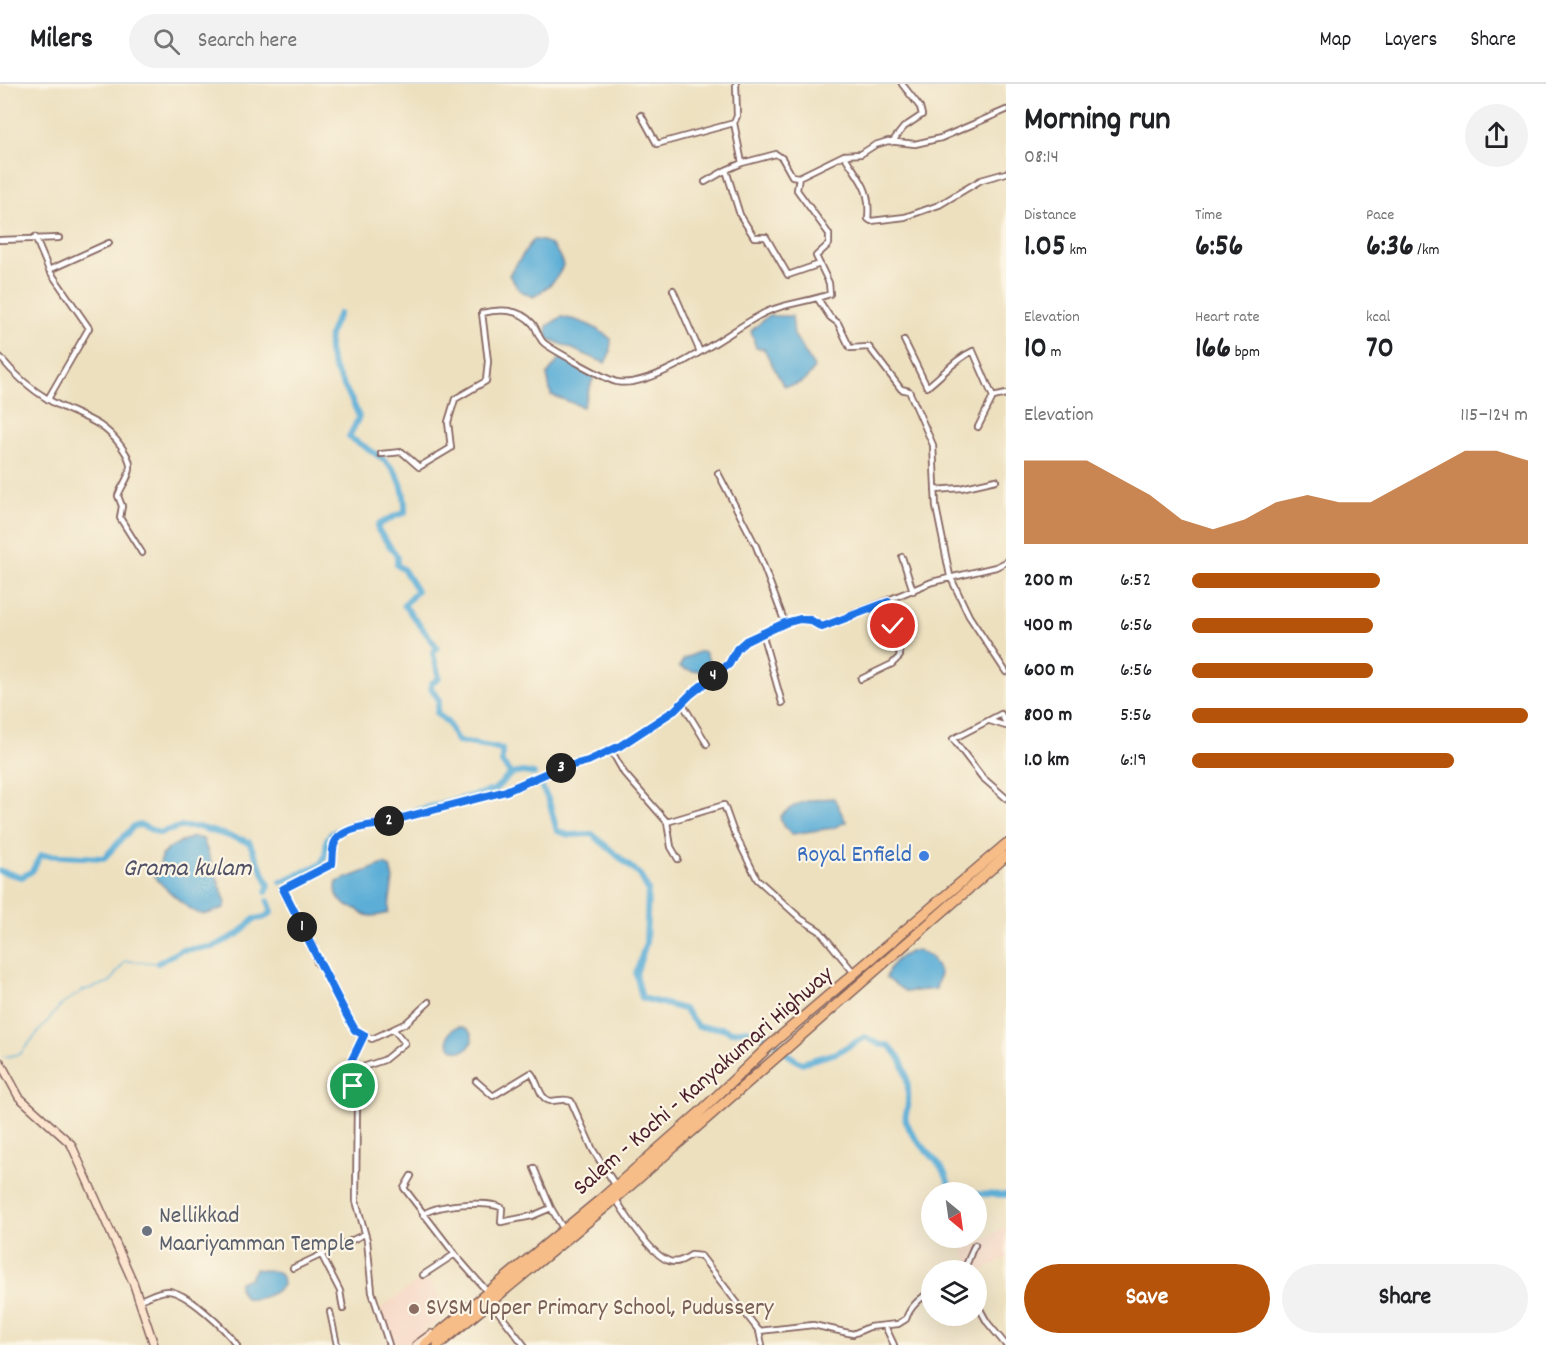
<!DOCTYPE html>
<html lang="en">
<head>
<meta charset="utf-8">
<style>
  :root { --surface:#fff; --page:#f2f2f2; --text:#202124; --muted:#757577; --line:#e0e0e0; --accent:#b45309 }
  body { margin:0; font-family:Dekko,sans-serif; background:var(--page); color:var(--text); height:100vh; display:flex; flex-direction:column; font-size:22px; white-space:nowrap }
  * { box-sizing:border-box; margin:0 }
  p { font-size:20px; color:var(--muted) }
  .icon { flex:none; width:33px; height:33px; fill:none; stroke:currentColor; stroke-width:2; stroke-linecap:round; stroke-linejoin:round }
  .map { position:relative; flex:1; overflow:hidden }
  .drawer { display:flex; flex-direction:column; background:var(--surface); width:540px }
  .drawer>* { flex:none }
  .needle { width:39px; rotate:151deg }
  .controls { position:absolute; left:921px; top:1098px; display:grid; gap:12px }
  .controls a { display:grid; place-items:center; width:66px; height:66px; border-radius:50%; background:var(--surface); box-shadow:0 6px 24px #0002; font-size:30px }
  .pin { position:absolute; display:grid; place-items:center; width:51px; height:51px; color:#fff; margin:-26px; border:3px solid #fff; border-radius:50%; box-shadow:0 2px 6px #0007 }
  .km { position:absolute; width:30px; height:30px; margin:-15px; border-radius:50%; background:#222; color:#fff; font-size:16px; line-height:30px; text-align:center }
  .round { display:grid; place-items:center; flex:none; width:63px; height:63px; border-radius:32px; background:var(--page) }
  .headline { display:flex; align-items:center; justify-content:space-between; height:102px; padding:0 18px }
  h1 { font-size:33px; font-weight:800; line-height:45px }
  .stats { display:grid; grid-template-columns:repeat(3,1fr); gap:9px; height:102px; padding:6px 18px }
  .stats div { display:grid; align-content:center }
  .stats b { font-size:30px; font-weight:800 }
  .stats small { font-size:16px; font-weight:400 }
  .stats p { font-size:16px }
  .chart { height:168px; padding:12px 18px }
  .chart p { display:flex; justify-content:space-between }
  .chart svg { width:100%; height:108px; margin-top:6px; fill:var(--accent); opacity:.7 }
  .button { display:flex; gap:12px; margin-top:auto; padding:12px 18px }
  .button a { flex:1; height:69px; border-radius:36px; background:var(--accent); color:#fff; font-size:24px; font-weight:800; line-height:69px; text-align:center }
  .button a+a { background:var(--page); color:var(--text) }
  ul { padding:0 18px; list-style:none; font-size:20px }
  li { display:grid; grid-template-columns:96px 72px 1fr; align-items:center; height:45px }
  li i { height:15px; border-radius:8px; background:var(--accent) }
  header { display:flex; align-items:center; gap:36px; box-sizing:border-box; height:84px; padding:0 30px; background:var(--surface); border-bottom:2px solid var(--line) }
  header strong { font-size:28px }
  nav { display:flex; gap:33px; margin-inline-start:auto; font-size:21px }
  .search { width:420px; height:54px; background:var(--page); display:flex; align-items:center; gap:15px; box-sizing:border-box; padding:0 21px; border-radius:33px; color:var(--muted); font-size:22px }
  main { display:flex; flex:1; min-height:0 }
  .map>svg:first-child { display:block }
</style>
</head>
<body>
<header>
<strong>Milers</strong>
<div class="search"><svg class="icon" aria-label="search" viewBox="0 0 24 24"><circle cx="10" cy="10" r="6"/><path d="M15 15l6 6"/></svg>Search here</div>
<nav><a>Map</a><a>Layers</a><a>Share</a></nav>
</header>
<main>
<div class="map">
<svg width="1006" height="1261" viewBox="0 0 1006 1261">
  <rect width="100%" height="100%" fill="#fcf5e5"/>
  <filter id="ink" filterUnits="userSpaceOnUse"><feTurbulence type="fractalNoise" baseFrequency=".0167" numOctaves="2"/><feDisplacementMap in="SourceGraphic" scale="12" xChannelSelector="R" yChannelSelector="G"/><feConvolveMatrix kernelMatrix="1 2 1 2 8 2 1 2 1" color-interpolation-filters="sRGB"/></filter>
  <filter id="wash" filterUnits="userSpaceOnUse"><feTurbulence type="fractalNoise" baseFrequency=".008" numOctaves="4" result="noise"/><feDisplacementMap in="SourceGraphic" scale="24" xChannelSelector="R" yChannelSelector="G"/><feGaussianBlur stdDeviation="1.35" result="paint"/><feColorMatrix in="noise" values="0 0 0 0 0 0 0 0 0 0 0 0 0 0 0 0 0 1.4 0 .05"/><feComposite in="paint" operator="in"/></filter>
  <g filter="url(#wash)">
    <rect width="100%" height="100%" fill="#ede0bf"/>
    <!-- built -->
    <path fill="#f5d3c1" d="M1006,1143V1174L977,1190L962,1167Z
      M426,1192L449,1228L408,1261H393L380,1229L382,1223Z"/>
    <!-- water -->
    <path fill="#5baed7" stroke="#526681" stroke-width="1.5" d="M533,156C550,155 558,166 563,181C557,197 547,204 533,213L519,206L509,191Z
      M768,232H792L794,251L814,283C810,295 798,302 785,302L782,299L764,265L756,264L751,247Z
      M561,233C581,236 596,242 611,255L610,269L605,279L547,254V242Z
      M560,274L594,292L583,323L551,311L547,291Z
      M698,568H705L711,581C701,590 691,588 679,583L684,575Z
      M834,714L846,738L833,744L792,750L782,740L780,733C794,717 813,715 834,714Z
      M193,753L203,755L226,819L224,824C217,826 206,832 200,830C191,828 157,798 153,790L160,782L161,772C170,762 180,757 193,753Z
      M384,780L390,783L393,795L388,829C376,832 365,835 357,825C343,823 333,812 337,798Z
      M917,866L931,873L940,889L936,905L906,908L886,894C890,878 901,870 917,866Z
      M448 955a12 12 0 1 1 24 0a12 12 0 1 1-24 0Z
      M255,1185L278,1188L282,1193L283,1201C275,1210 257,1218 245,1214L239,1205V1198L250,1194Z"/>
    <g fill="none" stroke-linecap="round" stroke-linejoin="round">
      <!-- stream -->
      <path stroke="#5baed7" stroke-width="1.5" d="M4,973L20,970L60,922L82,907L110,898L125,877L158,879"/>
      <!-- canal -->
      <path stroke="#5baed7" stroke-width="6" d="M339,230C312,274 345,292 359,333L349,353C384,375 406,384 405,429L397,431L378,441V446L397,472V481L404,486L417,507L404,521L437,563L433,569L439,594L431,600V604L439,616L437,629L448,639L457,657L502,665V679L511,690
        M539,698L549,717L557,747L569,751L592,750L640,791L648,806L646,859L636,890L642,914L684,925L698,943L723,944L730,948L748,946L773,955L787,970L801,979L836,969L865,953L881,961H888C906,975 909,997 908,1019C908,1025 904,1031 906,1037C914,1062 943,1074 949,1101L944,1105L946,1108
        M0,787L22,793L32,787L41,771L104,774L134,742L141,741L159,749L180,743H198L249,758L269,801L266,808
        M281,798L321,780L325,772L327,755L332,749L358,737L381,736L494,706L511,690L523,688L534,690
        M158,879L181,866L213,863L240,849L254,835L263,834L272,828L268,817
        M976,1110L1006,1111"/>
    </g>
  </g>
  <g filter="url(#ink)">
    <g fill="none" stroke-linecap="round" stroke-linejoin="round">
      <!-- street casing -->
      <g stroke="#83635f" stroke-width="8">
        <path id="street" d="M641,31L657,60L734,39L742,79L726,86L740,131L754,153H766L788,191L820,180
          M734,39L737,32L736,0
          M892,58L904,43L922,31L920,23L902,0
          M844,71C860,97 871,104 868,135L871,137L905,133L939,121L981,96L1006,89
          M742,79L776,70L782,74L792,92L799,93
          M705,98L726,86
          M35,153L49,186L89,244L48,315
          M0,156L59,154
          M49,186L109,159
          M673,206L700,268
          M818,215L830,233L838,239L850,264L869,263L901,305L909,307L933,361L936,423L950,492L969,532L1006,588
          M904,256L927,303C943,291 955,275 973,267L993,313
          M0,273C13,289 31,305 49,316C77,333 100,333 121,362C125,368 130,374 130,382C131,392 121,402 118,412L122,422L120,434L142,469
          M978,343L993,313L1006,310
          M381,370L402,368L419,383L451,364L448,338L455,315L486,297L488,277L482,229C500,225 519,224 533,240C537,245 539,255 544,259C551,265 609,297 617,298C656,305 729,247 764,229C784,219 809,218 830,210L829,199L816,172L829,160V150L797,106L799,93L844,71L861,70L875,61L888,57L915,60L941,54L1006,26
          M718,389L756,462L785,539
          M935,406L961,404L996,396
          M902,473L913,507
          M762,549L782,619
          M861,595L892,580L900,572L888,518
          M682,619L707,660
          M990,637L1006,642
          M1006,639L1001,630L953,655L982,693L1006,714
          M611,666L624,689L667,738
          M678,775L671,763L667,738L724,721L733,746L757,795L801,835L820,847L855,890
          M429,918L406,939L372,955L355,946L325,887L317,879L314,865L283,805L331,780C333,774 332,767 334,761C337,747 363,742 375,741L506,707L554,686L588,677L620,662L675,626L691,610L729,580L737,565L746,557L785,539L800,535L810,536L822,543L932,498L996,483L1006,478
          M351,990V978L364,951
          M476,997L493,1012L531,989C538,996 539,1016 551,1017C558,1017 564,1014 571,1017L593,1066L616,1102
          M534,1084L551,1124
          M411,1092L404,1104L457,1173L485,1205
          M615,1114C625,1130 651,1171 669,1177C677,1180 685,1175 691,1171L701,1172L759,1247L762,1261
          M423,1131C433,1120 491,1116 502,1124L501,1138L532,1132L551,1124L564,1146
          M321,1170L340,1207L343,1225
          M293,1184L365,1150
          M961,1186C970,1180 969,1169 975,1161
          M423,1191L455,1170
          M140,1216C148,1213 158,1207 167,1207C187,1207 226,1246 237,1261
          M976,1218L987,1238L1006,1261
          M493,1221L524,1261
          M330,1228L337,1261
          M885,1242L894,1261
          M759,1247L813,1241L853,1250L869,1243L898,1240L906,1235C910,1222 921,1214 932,1206
          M389,1261L372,1208L367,1156L356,1117L357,1017L351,990L354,986L384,976L405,959L394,946"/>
      </g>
      <!-- secondary casing -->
      <g stroke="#83635f" stroke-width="10">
        <path id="secondary" d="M0,978L19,1013L71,1060L133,1198L154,1261
          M416,1261L431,1250"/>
      </g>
      <!-- highway casing -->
      <g stroke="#83635f" stroke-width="12">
        <path id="highway" d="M424,1261L600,1116L699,1029L768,963L1006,760
          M438,1261L609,1120L1006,772"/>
      </g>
      <!-- street -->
      <use href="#street" stroke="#fff" stroke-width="4.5"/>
      <!-- secondary -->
      <use href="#secondary" stroke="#fce5cf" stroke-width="7"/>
      <!-- highway -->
      <use href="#highway" stroke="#f7bd88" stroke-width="9"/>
    </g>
  </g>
  <g fill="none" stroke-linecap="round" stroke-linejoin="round" filter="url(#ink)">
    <!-- route casing -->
    <g stroke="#fff" stroke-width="12">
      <path id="route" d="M353,1002L351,978L364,951L355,946C329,900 308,853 283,805L332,780C333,774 332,767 334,761C337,747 363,742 375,741L506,707L554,686L588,677L620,662L675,626L691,610L729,580L737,565L746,557L785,539L800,535L810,536L822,543L888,518L893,542"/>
    </g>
    <!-- route -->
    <use href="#route" stroke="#1a73e8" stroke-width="8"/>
  </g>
  <!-- markers -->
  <circle fill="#3f7fe0" stroke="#fcf5e5" stroke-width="2" cx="924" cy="772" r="6"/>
  <circle fill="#6b7280" stroke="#fcf5e5" stroke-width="2" cx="147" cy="1147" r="6"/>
  <circle fill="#8d6e63" stroke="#fcf5e5" stroke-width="2" cx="414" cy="1225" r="6"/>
  <g text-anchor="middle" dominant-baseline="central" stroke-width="4.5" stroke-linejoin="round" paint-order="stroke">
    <!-- shop labels -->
    <g font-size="24" fill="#366cbe" stroke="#fcf5e5" text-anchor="end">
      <text x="912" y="772">Royal Enfield</text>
    </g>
    <!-- street labels -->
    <g font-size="24" fill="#4a1f2b" stroke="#fcf5e5">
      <text transform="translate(704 998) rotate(-41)">Salem - Kochi - Kanyakumari Highway</text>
    </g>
    <!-- worship labels -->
    <g font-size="24" fill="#5b616d" stroke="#fcf5e5" text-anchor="start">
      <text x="159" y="1133">Nellikkad<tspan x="159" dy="28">Maariyamman Temple</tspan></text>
    </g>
    <!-- education labels -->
    <g font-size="24" fill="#785e54" stroke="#fcf5e5" text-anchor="start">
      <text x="426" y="1225">SVSM Upper Primary School, Pudussery</text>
    </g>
    <!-- water labels -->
    <g font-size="26" font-style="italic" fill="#505167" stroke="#fcf5e5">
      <text x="187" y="785">Grama kulam</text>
    </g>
  </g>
</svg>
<div class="controls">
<a><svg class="needle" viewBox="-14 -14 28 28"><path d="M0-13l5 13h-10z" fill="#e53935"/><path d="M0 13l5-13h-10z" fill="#757577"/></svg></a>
<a><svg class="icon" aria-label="layers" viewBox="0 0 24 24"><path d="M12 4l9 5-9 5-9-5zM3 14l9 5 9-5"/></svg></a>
</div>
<div class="pin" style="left:353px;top:1002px;background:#1e9e55"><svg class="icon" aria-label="arrive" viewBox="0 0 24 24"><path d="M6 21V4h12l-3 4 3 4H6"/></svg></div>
<div class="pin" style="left:893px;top:542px;background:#d93025"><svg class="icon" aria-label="check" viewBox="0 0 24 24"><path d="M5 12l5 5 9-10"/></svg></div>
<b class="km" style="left:302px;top:843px">1</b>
<b class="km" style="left:389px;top:737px">2</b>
<b class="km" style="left:561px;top:684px">3</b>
<b class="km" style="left:713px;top:592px">4</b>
</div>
<section class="drawer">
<div class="headline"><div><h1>Morning run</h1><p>08:14</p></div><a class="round"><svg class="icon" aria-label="share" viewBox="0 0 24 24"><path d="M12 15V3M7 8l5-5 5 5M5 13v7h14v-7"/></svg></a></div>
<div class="stats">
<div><p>Distance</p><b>1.05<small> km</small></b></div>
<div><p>Time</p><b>6:56</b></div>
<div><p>Pace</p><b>6:36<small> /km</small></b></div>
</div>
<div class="stats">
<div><p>Elevation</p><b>10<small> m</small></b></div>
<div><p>Heart rate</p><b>166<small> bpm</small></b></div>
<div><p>kcal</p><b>70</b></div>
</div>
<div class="chart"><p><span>Elevation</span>115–124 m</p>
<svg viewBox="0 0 160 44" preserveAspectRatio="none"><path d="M0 44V10L10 10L20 10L30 17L40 24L50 34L60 38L70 34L80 27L90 24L100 27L110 27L120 20L130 13L140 6L150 6L160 10V44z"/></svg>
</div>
<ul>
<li><b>200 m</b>6:52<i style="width:56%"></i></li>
<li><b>400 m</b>6:56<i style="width:54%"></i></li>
<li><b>600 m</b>6:56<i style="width:54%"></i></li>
<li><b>800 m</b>5:56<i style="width:100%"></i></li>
<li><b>1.0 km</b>6:19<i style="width:78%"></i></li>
</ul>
<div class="button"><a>Save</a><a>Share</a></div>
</section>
</main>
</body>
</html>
